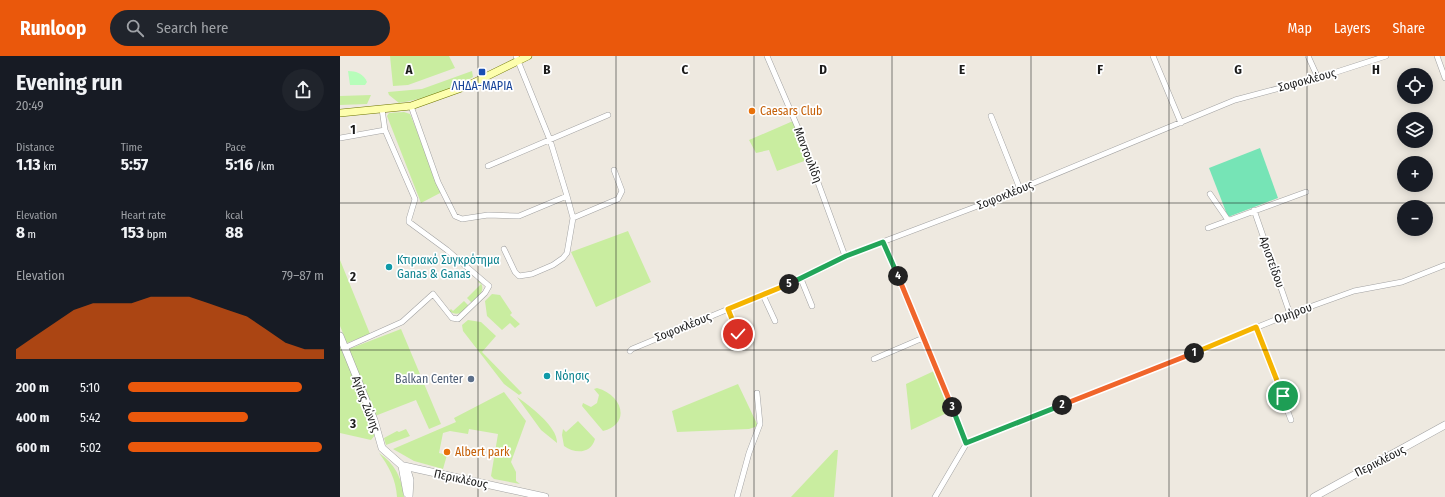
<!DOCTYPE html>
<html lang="en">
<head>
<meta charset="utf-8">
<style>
  :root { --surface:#171b24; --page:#20242c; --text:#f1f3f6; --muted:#9ea1a6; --accent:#ea580c }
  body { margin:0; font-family:"Fira Sans Condensed",sans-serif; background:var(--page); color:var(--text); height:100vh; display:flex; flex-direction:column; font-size:15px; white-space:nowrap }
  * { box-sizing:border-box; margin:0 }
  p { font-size:13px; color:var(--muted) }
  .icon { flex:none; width:22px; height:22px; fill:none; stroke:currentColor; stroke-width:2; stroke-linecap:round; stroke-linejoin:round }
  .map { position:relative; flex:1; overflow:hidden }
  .side { display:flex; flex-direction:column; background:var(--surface); width:340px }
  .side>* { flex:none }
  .fabs { position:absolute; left:1057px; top:12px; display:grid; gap:8px }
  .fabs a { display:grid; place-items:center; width:36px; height:36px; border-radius:50%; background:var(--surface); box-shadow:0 2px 10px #0003; font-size:20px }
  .pin { position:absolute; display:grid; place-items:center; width:34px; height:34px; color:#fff; margin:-17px; border:2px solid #fff; border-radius:50%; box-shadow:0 1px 4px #0007 }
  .km { position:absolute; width:20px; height:20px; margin:-10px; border-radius:50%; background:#222; color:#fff; font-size:11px; line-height:20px; text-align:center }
  .round { display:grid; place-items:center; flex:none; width:42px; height:42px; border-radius:21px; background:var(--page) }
  .head { display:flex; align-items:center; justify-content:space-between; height:68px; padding:0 16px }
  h1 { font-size:22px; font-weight:700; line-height:30px }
  .stats { display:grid; grid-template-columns:repeat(3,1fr); gap:6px; height:68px; padding:4px 16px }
  .stats div { display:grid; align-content:center }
  .stats b { font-size:17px; font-weight:700 }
  .stats small { font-size:11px; font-weight:400 }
  .stats p { font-size:11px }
  .chart { height:112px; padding:8px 16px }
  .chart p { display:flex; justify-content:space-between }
  .chart svg { width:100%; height:72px; margin-top:4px; fill:var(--accent); opacity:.7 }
  ul { padding:0 16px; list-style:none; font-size:13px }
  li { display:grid; grid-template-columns:64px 48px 1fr; align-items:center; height:30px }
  li i { height:10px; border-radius:5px; background:var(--accent) }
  header { display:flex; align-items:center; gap:24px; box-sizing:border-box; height:56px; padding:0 20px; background:var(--accent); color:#fff }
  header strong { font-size:19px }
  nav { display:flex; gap:22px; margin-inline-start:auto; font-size:14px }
  .search { width:280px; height:36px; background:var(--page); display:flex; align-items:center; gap:10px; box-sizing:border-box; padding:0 14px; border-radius:22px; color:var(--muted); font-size:15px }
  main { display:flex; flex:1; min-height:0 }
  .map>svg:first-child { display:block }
</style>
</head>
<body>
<header>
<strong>Runloop</strong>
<div class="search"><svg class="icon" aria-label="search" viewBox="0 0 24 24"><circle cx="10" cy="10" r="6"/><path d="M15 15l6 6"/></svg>Search here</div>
<nav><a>Map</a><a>Layers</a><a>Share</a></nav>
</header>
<main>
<section class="side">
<div class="head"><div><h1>Evening run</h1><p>20:49</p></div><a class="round"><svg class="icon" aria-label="share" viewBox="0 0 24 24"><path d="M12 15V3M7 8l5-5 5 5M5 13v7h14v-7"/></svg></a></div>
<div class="stats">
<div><p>Distance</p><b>1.13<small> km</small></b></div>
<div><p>Time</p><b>5:57</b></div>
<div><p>Pace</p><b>5:16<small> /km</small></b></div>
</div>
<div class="stats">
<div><p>Elevation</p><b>8<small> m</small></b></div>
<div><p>Heart rate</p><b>153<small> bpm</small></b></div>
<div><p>kcal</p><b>88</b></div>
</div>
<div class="chart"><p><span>Elevation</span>79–87 m</p>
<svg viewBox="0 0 160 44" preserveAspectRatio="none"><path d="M0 44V38L10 30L20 22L30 14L40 10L50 10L60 10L70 6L80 6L90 6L100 10L110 14L120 18L130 26L140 34L150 38L160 38V44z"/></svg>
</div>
<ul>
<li><b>200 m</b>5:10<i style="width:89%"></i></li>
<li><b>400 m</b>5:42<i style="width:61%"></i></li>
<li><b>600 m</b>5:02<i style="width:99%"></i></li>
</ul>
</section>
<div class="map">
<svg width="1105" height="441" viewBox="0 0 1105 441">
  <rect width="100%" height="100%" fill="#eee9e0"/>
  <!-- grass -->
  <path fill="#c9eda0" d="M50,0H109L115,12L68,29L53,30Z
    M132,15L133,21C110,34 85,43 59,47L49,39L48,36L82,33Z
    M31,39L27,48L0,49V40Z
    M64,56L70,58L102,136L81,147L47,60L49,57Z
    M453,65L467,104L437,115L429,94L416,97L409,84Z
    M288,175L311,226L256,251L231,196Z
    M0,204L30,278L7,287L0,270Z
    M139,224C147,234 139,240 132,247L127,242L141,228L138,226Z
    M152,238L160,239L172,257L170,259L180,268L175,272L170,267L162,274L147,260L145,245Z
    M124,245L129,250C123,256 118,261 109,255L111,253L113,255Z
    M128,264L141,266L156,280L142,296L182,337L179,339L164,328L123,275L122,269Z
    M61,273L101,368L89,373L76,344L35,360L9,293Z
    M0,286L35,379L31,384L0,377Z
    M594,315L611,355L571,374L566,328Z
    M398,328L418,370L409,373L337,376L332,355Z
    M257,332C283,339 291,368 263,375L242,350L243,347L251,351L257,347L259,339L254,333Z
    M164,336L186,365L171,406L176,416V425L180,428L154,423L151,420L158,378L129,373L128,378L110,375L103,377L99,397L107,399L103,413L74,405L53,393L116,366L114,362Z
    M177,341C190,350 218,371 217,387L201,374Z
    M238,365L255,383C251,398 235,398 224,390L222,379L223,373L226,376Z
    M66,373L70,380L46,389L44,382L57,375L59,376Z
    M495,394H498L494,441H451Z
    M39,397C55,408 62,422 64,441H57C56,424 49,410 39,397Z"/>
  <!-- park -->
  <path fill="#b7fdba" d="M8,15C16,15 24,18 27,26L25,29H10Z"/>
  <!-- pitch -->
  <path fill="#76e4b6" d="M920,92L938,142L888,161L869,112Z"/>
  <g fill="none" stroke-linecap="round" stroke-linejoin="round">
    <!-- minor casing -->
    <g stroke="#a2a2a2" stroke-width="6">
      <path id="minor" d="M427,0L458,72L505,200
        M813,0L841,67
        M968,0L978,22
        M1097,0L1105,22
        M71,50L98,126L115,160L122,163L148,159L179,160L227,140L210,84L176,0
        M651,60L680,133
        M0,82L45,74
        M148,110L268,59
        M870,138L888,164
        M914,154L950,258
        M233,162L278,143L282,135L274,114
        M868,172L966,136
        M543,186L626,385L625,390L595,441
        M164,193L175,216L179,220L192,218L213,209L223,202L227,197L233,162L227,140
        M461,223L472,250
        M423,239L435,265
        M388,253L398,278
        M916,271L951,364
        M4,292L62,266L93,238L112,262L118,263L145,237L149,230L107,194L69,166V163L75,143L45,74L42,53
        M290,295L292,293L461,223L505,200L643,148L895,44L978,22L1046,0
        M534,303L583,282
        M627,387L950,258L1014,235L1062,226L1105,209
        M397,441L409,397L420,368L417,337"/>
    </g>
    <!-- tertiary casing -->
    <g stroke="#a2a2a2" stroke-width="8">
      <path id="tertiary" d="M0,280L34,364L42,392L67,414L70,424L69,441
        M62,410L67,437
        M64,410L205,441
        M974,441L1105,369"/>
    </g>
    <!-- secondary casing -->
    <g stroke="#6c7400" stroke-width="8">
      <path id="secondary" d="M0,57L71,50L127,30L188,0"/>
    </g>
    <!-- minor -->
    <use href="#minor" stroke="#fff" stroke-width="5"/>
    <!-- tertiary -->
    <use href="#tertiary" stroke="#fff" stroke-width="7"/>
    <!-- secondary -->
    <use href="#secondary" stroke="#fdfead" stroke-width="7"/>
  </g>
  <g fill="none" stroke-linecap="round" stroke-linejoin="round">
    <!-- split-1 casing -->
    <g stroke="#fff" stroke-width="8">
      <path id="split-1" d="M854,297L916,271L943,340"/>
    </g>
    <!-- split-2 casing -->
    <g stroke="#fff" stroke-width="8">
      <path id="split-2" d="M722,349L854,297"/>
    </g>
    <!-- split-3 casing -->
    <g stroke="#fff" stroke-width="8">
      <path id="split-3" d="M612,351L626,387L722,349"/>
    </g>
    <!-- split-4 casing -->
    <g stroke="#fff" stroke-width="8">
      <path id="split-4" d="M558,220L612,351"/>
    </g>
    <!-- split-5 casing -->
    <g stroke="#fff" stroke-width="8">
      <path id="split-5" d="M449,228L506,200L543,186L558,220"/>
    </g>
    <!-- split-6 casing -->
    <g stroke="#fff" stroke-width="8">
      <path id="split-6" d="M398,278L388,253L449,228"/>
    </g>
    <!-- split-1 -->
    <use href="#split-1" stroke="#f5b400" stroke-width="5"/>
    <!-- split-2 -->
    <use href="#split-2" stroke="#f0652b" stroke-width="5"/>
    <!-- split-3 -->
    <use href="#split-3" stroke="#22a559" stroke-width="5"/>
    <!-- split-4 -->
    <use href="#split-4" stroke="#f0652b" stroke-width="5"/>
    <!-- split-5 -->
    <use href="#split-5" stroke="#22a559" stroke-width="5"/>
    <!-- split-6 -->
    <use href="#split-6" stroke="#f5b400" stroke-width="5"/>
  </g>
  <!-- grid -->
  <path fill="none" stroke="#1b1b1b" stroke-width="1" stroke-opacity="0.55" d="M138,0V441M276,0V441M414,0V441M552,0V441M691,0V441M829,0V441M967,0V441M0,147H1105M0,294H1105"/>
  <!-- markers -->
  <rect fill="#1a4fb4" stroke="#fff" stroke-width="1.5" x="138" y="12" width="8" height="8" rx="2"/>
  <g fill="#e8710a" stroke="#fff" stroke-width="1.5">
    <circle cx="412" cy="55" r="4"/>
    <circle cx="107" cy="396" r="4"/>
  </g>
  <g fill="#0f9aa8" stroke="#fff" stroke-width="1.5">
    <circle cx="49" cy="211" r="4"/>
    <circle cx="207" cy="320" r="4"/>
  </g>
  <circle fill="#5c6f8a" stroke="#fff" stroke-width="1.5" cx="131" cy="323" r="4"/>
  <g text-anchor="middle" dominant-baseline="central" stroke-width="3.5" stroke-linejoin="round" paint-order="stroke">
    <!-- street labels -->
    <g font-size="12" fill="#1b1b1b" stroke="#fff">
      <text transform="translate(967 24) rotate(-15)">Σοφοκλέους</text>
      <text transform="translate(468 99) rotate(69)">Μαντουλίδη</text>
      <text transform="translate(665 139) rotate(-22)">Σοφοκλέους</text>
      <text transform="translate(932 206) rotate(71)">Αριστείδου</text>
      <text transform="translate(953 257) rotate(-20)">Ομήρου</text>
      <text transform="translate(343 271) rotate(-22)">Σοφοκλέους</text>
      <text transform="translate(26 348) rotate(69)">Αγίας Ζώνης</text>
      <text transform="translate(1040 405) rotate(-27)">Περικλέους</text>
      <text transform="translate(121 423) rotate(12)">Περικλέους</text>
    </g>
    <!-- transit labels -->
    <g font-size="12" fill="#164399" stroke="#fff">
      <text x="142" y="30">ΛΗΔΑ-ΜΑΡΙΑ</text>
    </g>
    <!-- food labels -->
    <g font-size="12" fill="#c56008" stroke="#fff" text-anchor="start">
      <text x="420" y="55">Caesars Club</text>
      <text x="115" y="396">Albert park</text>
    </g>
    <!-- culture labels -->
    <g font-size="12" fill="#0d838f" stroke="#fff" text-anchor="start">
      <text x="57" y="204">Κτιριακό Συγκρότημα<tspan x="57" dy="14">Ganas &amp; Ganas</tspan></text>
      <text x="215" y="320">Νόησις</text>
    </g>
    <!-- service labels -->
    <g font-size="12" fill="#4e5e75" stroke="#fff" text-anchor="end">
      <text x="123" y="323">Balkan Center</text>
    </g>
  </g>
  <g font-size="13" text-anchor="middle" font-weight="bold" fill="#1b1b1b" stroke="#fff" stroke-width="3.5" stroke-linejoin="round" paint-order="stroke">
    <text x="69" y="18">A</text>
    <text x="207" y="18">B</text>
    <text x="345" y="18">C</text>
    <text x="483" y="18">D</text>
    <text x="622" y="18">E</text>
    <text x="760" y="18">F</text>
    <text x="898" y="18">G</text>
    <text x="1036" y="18">H</text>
    <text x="13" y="78">1</text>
    <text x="13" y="225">2</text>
    <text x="13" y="372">3</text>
  </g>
</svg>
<div class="fabs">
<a><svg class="icon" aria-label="locate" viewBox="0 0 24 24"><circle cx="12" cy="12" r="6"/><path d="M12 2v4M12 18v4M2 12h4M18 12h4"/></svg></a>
<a><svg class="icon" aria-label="layers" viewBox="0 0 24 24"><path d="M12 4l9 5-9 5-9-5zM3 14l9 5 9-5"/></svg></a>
<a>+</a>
<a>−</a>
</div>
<div class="pin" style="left:943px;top:340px;background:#1e9e55"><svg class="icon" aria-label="arrive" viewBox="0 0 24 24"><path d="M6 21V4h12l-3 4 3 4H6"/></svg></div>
<div class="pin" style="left:398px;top:278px;background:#d93025"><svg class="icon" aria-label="check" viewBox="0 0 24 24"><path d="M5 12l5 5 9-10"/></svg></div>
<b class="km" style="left:854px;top:297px">1</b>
<b class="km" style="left:722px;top:349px">2</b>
<b class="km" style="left:612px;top:351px">3</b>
<b class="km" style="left:558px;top:220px">4</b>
<b class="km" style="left:449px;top:228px">5</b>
</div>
</main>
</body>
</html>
